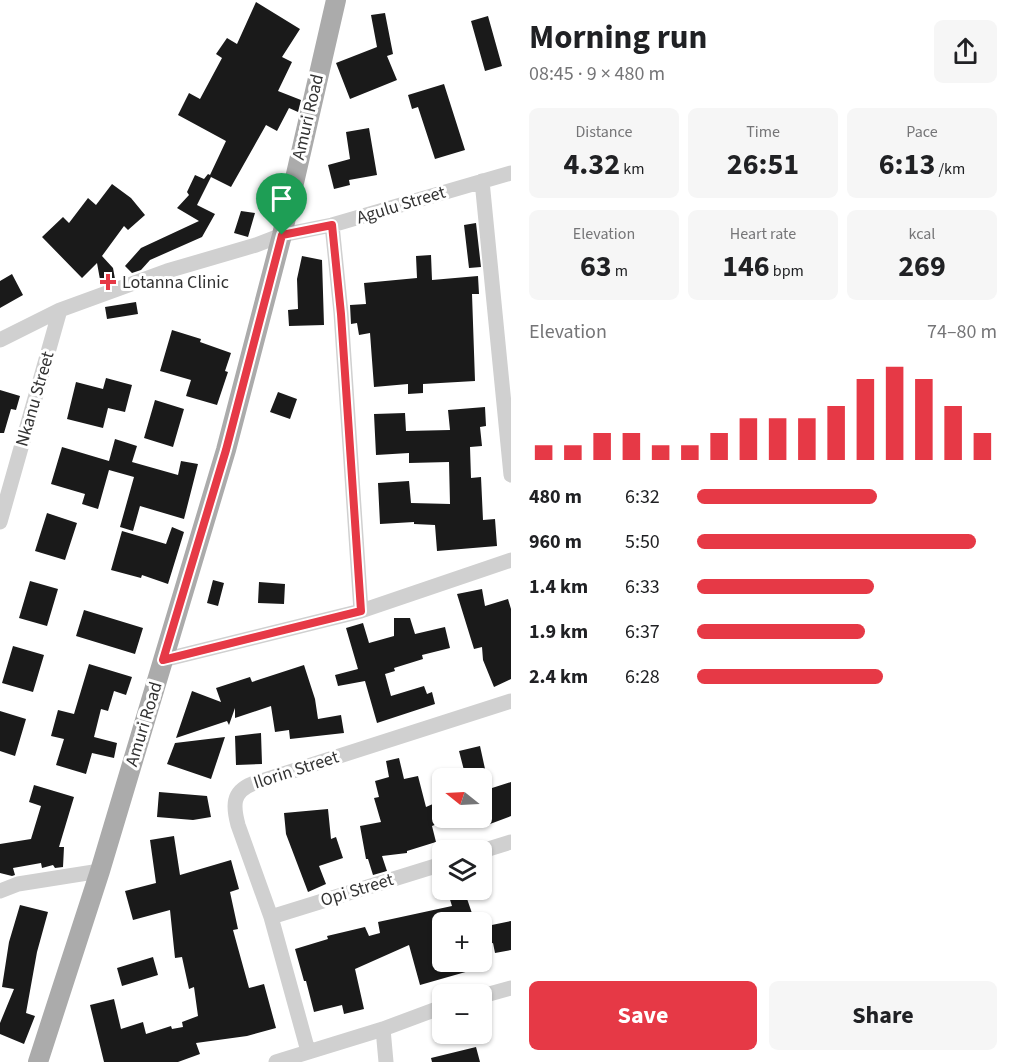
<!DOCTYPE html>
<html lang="en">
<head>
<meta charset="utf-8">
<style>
  :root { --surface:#fff; --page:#f6f6f6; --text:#202124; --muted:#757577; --accent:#e63946 }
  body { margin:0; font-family:"Source Sans 3",sans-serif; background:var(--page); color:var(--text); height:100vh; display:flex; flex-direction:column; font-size:22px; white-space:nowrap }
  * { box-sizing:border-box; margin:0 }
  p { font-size:20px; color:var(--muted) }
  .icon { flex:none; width:33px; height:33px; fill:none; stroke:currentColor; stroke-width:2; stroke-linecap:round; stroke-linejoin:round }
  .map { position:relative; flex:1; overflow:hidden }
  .sheet { display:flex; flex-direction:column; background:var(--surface); width:504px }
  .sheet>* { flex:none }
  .needle { width:39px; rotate:288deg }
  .tools { position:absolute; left:432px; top:768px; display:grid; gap:12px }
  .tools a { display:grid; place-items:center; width:60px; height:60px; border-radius:9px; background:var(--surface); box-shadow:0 2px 4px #0004; font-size:30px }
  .pin { position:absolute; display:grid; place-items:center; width:51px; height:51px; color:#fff; margin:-62px -26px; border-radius:50% 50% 50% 0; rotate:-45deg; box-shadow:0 0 6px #0007 }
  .pin .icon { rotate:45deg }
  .round { display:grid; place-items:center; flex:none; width:63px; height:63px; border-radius:9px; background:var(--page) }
  .summary { display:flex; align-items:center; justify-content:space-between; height:102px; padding:0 18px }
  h1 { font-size:33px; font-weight:700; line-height:45px }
  .figures { display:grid; grid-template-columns:repeat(3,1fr); gap:9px; height:102px; padding:6px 18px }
  .figures div { display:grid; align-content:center; border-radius:9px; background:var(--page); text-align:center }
  .figures b { font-size:30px; font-weight:700 }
  .figures small { font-size:16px; font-weight:400 }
  .figures p { font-size:16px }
  .chart { height:168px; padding:12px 18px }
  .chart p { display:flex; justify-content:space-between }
  .chart svg { width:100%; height:108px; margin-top:6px; stroke:var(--accent); stroke-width:6 }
  .button { display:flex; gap:12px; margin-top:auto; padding:12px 18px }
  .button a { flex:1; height:69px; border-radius:9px; background:var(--accent); color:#fff; font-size:24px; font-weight:700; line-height:69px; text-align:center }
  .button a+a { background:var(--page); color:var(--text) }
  ul { padding:0 18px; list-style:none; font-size:20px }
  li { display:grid; grid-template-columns:96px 72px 1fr; align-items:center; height:45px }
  li i { height:15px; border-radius:8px; background:var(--accent) }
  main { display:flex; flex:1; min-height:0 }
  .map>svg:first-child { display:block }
</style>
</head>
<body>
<main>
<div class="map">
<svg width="511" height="1062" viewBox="0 0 511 1062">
  <rect width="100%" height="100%" fill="#fff"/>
  <!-- building -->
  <path fill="#1a1a1a" d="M256,2L300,29L282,57L292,62L278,91L301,100L298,112L289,108L277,131L266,125L231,187L211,177L197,205L215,214L202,237L150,260L141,270L132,273L125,266L141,248L199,221L177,208L189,195L187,192L195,175L204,179L208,174L210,175L226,141L178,115L189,93L200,99L222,58L216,54L227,38L237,44Z
    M385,13L393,54L387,56L397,80L350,99L336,63L377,47L371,15Z
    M488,16L502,66L485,71L471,21Z
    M444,84L465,150L435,159L418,107L412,109L408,95Z
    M369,128L377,175L349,180L350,185L334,189L328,165L350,159L346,132Z
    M112,184L131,198L145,215L128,230L124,226L102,256L113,268L115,279L101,285L97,263L82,278L42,237L63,217L69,223L88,198L96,205Z
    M241,211L255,213L248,237L234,233Z
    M476,223L481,267L469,268L464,225Z
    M431,255L432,280L478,276L479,294H472L475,381L423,384V393L408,394V384L374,387L370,333L359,335L357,323L351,324L350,305L366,304L364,283L417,278L416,256Z
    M302,256L322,260L324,325L289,326L288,310L298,309L297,279Z
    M12,274L23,295L0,308V281Z
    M136,302L138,314L107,319L105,307Z
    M172,330L201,339L200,342L231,353L225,371L228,372L217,405L186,396L191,380L160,371Z
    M106,378L132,385L125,412L108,408L103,428L67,419L76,382L103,389Z
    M0,390L20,396L16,410L11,409L4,433H0Z
    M278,392L297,399L290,419L270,412Z
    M155,400L184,409L173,447L144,438Z
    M485,407L486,426L480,427L482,446L470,447L471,478L481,477L483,520L495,519L497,546L437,551L435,525L414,524V522L380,524L378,483L409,481L411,503L450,504L449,462L409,463V453L376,455L374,414L405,413L406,431L450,430L448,410Z
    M115,439L137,446L132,462L178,475L181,461L198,464L184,519L140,506L133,531L120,527L134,477L109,470L98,509L82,504L85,494L51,484L62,447L109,461Z
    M47,513L77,523L65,560L35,551Z
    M172,527L184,532L168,584L142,575L141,578L111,570L122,531L166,544Z
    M213,580L224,583L218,606L207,603Z
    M30,581L58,589L47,626L19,618Z
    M259,582L285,584L284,604L258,603Z
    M482,589L485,606L508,599L511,609V679L494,687L483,660L482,647L474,649L457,594Z
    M84,610L143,628L135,654L76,636Z
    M394,618H410L415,634L445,627L450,648L422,655L423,659L394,668L395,671L385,674L391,696L424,686L427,694L432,692L435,704L377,723L365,681L338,686L335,675L358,669L346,628L363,623L369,643L394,636Z
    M13,646L44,655L33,692L2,683Z
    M89,664L132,677L126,695L114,691L108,711L101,709L94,737L117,743L114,758L92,753L86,774L56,765L64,739L51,736L58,710L74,714Z
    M304,665L315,699L318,719L341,715L344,733L290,739L289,730L275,732L271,706L235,718V708L229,725L227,721L176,738L192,691L221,702L216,688L250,677L252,682Z
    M0,711L26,719L15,756L0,751Z
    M261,733L262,764L236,765L235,736Z
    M225,737L211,779L167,764L175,743Z
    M480,746L487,778H466L459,751Z
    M399,758L404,779L418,776L426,807L442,800V822L432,826L436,842L407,851V853L382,856L387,871L373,875L368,859H366L360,826L381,822L374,798L379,797L375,781L389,777L386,761Z
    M511,782V816L482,827V789L491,786L492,788Z
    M34,785L74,797L59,847H64L63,867L55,868L53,865L42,868L41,863L13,868L15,875L12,876L0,873V844L31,839L41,806L29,802Z
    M159,792L207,796L211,817L193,820L157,817Z
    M328,809L331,839L336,837L343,858L319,866L326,884L308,892L286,834L284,813Z
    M174,836L180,875L231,860L239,889L230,892L238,929L233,930L249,988L264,984L276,1028L247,1036L196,1043L200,1054L178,1062H104L90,1005L114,999L121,1029L143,1022L146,1034L171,1026L172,1029L183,1027L182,1022L198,1016L194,987L189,989L182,957L175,958L170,910L133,920L125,891L156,883L150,840Z
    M447,890H464L475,922H442V962H489L490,965L420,985L409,945L355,969L364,1009L344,1014L342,1005L314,1012L306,981H304L295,949L328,939L327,936L365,927L369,936L380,933L378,922L452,906Z
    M20,905L48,912L37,952L26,1013L35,1016L24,1044L0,1034V1023L14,989L2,987L9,942Z
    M511,921V950L495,953L493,943L484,945L482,927Z
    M153,957L158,975L122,986L117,968Z
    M476,1047L480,1062H432L431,1058Z"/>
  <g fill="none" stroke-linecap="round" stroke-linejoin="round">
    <!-- minor -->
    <path stroke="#d0d0d0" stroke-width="15" d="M482,181L511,475
      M332,225L341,313L361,611
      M0,340L60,310L167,271L256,245L282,235L332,225L511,173
      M0,522L60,310
      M163,660L361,611L511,560
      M482,851L511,842
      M0,891L18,884L100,871
      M271,917L442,864
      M482,996L511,988
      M383,1029L386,1062
      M308,1051L271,917L238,825C233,806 232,792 252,784L511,701
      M276,1062L383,1029L442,1007"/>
    <!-- major -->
    <path stroke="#ababab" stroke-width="20" d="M38,1062L100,871L226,450L282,235L336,0"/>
  </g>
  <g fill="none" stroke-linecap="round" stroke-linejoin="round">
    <!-- route casing -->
    <g stroke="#fff" stroke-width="12">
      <path id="route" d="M332,225L341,314L361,611L163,660L226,450L282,235Z"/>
    </g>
    <!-- route -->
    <use href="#route" stroke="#e63946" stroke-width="8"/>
  </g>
  <!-- markers -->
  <path fill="#e63946" stroke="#fff" stroke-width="2" d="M105 273h6v6h6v6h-6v6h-6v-6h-6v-6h6z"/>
  <g text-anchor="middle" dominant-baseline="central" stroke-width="6" stroke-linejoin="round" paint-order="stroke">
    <!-- street labels -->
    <g font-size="18" fill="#333" stroke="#fff">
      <text transform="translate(308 117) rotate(-77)">Amuri Road</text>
      <text transform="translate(401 205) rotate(-17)">Agulu Street</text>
      <text transform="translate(35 399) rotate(-74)">Nkanu Street</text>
      <text transform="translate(144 724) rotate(-73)">Amuri Road</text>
      <text transform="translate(296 770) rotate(-18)">Ilorin Street</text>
      <text transform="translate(357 890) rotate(-17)">Opi Street</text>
    </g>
    <!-- poi labels -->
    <g font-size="18" fill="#333" stroke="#fff" text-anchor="start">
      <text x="122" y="282">Lotanna Clinic</text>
    </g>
  </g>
</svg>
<div class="tools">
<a><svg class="needle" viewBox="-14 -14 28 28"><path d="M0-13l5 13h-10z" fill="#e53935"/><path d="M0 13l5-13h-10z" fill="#757577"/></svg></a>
<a><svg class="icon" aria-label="layers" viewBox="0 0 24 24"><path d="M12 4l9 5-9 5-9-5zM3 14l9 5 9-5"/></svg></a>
<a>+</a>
<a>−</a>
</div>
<div class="pin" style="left:282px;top:235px;background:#1e9e55"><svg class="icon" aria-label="arrive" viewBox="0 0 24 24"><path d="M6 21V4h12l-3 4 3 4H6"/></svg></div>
</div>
<section class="sheet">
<div class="summary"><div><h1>Morning run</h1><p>08:45 · 9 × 480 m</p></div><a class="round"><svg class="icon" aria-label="share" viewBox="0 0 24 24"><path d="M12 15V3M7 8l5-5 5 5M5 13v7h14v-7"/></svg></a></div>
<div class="figures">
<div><p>Distance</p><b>4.32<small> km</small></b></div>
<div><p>Time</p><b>26:51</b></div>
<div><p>Pace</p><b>6:13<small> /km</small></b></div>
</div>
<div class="figures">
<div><p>Elevation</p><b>63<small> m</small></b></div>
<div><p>Heart rate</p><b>146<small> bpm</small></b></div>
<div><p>kcal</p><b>269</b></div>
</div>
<div class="chart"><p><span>Elevation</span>74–80 m</p>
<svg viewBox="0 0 160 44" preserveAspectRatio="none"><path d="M5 44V38M15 44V38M25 44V33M35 44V33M45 44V38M55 44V38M65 44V33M75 44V27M85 44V27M95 44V27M105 44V22M115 44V11M125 44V6M135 44V11M145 44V22M155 44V33"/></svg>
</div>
<ul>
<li><b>480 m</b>6:32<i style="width:60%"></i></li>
<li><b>960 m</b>5:50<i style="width:93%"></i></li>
<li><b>1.4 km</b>6:33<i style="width:59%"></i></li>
<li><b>1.9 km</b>6:37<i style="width:56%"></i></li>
<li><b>2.4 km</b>6:28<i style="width:62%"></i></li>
</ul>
<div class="button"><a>Save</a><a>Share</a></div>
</section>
</main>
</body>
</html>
